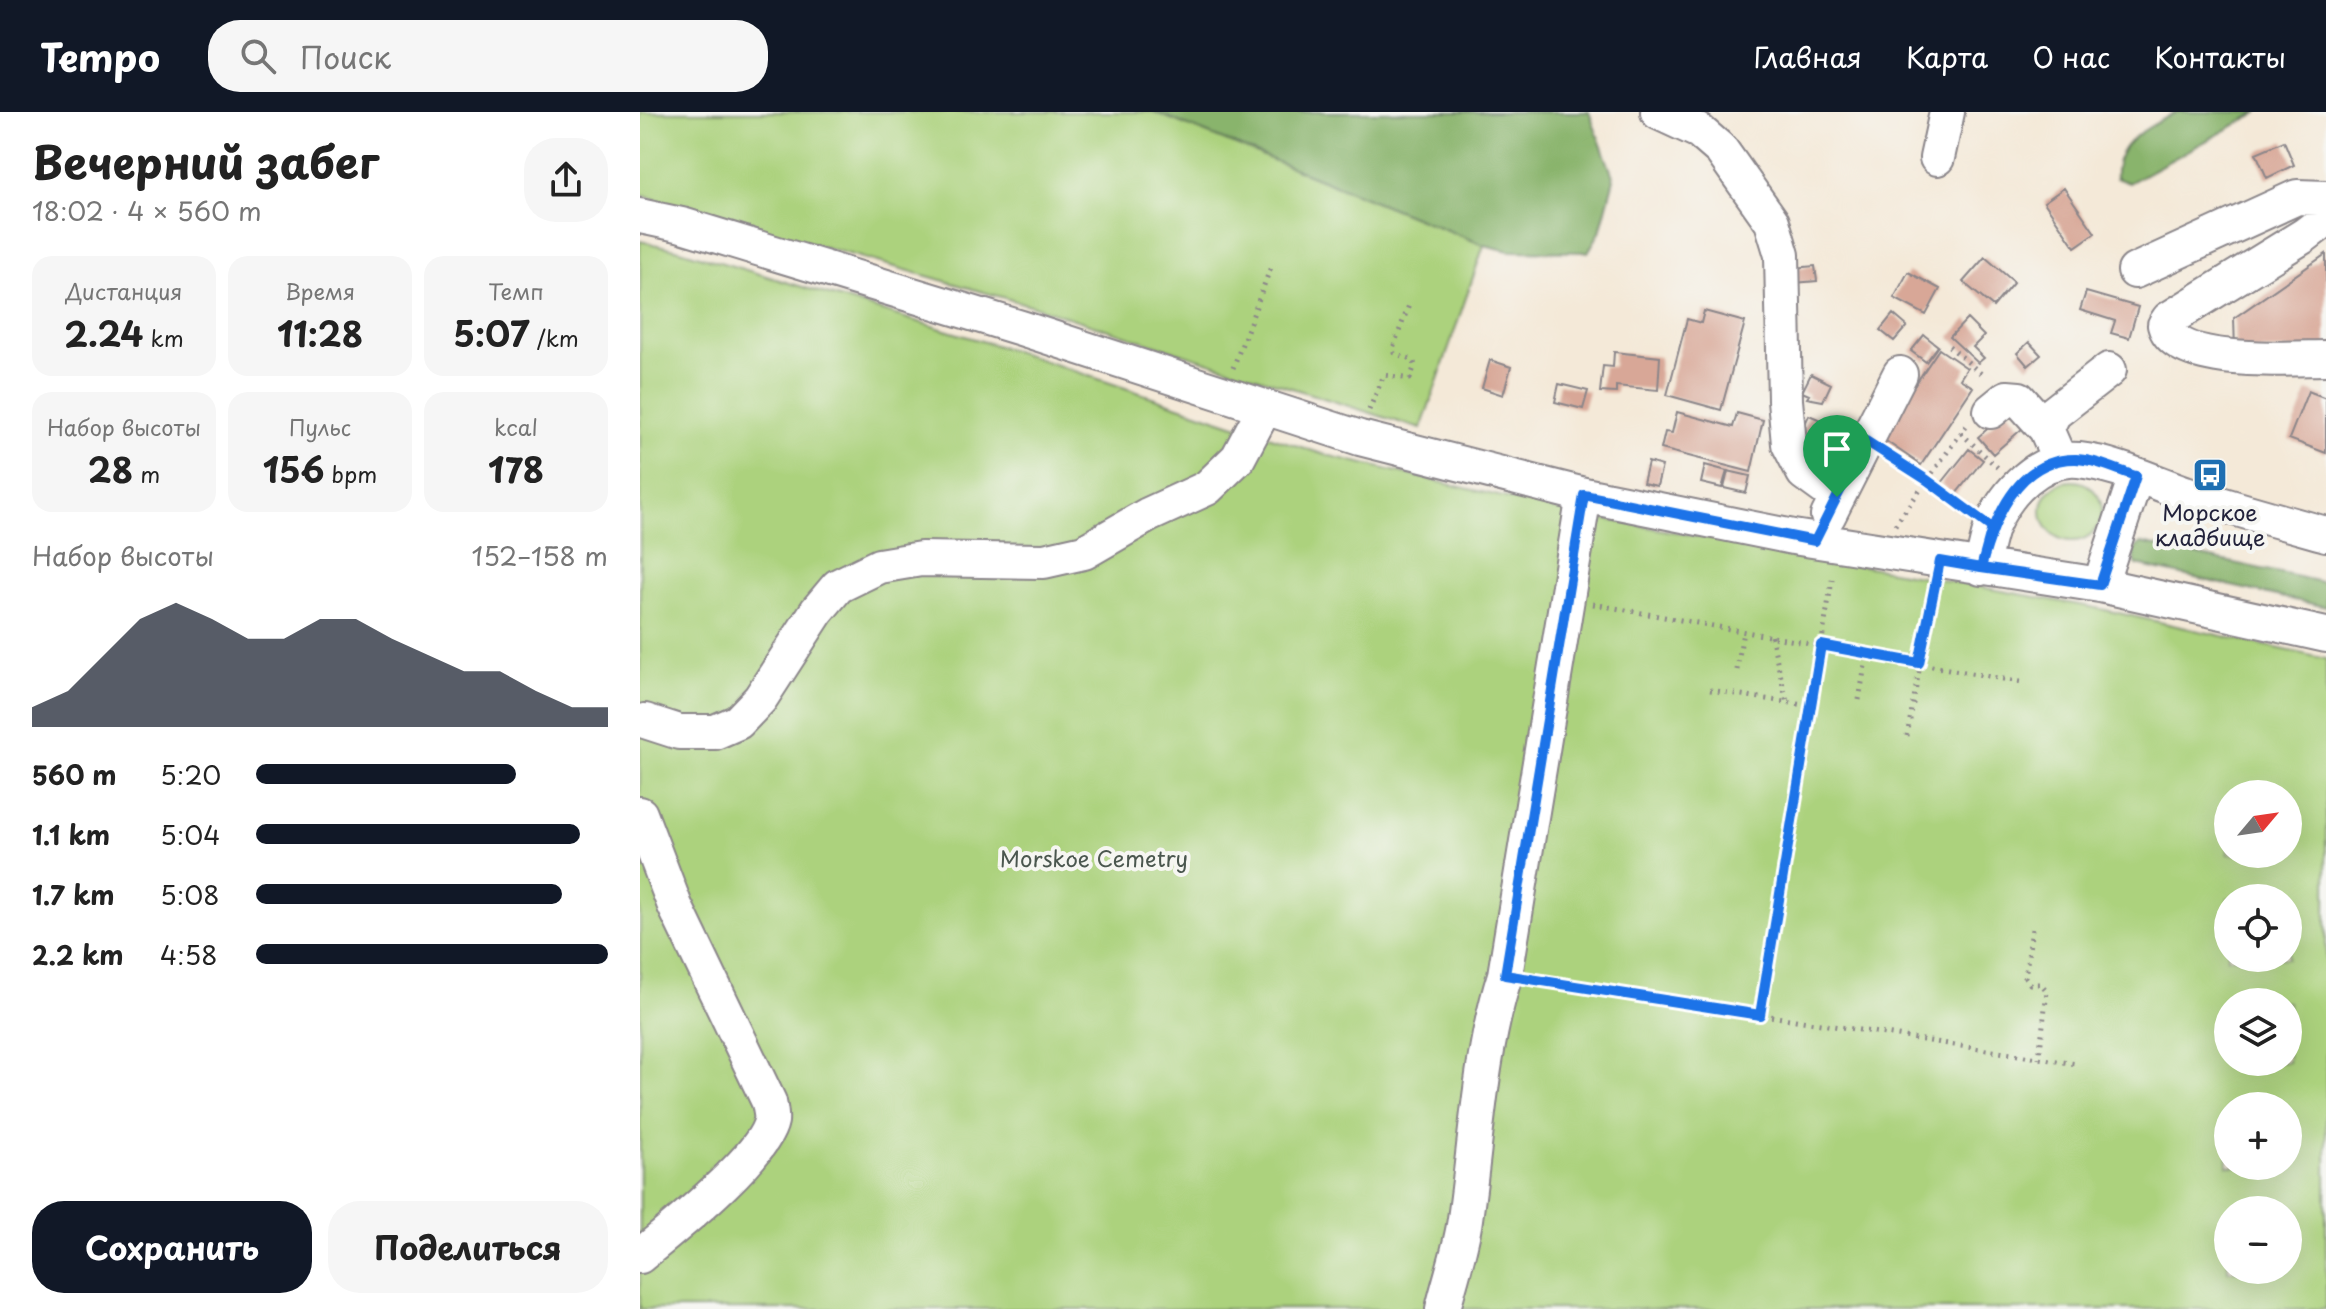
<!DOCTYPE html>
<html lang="ru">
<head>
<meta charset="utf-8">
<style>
  :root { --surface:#fff; --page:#f6f6f6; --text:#222; --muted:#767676; --accent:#111827 }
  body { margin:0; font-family:"Playpen Sans",sans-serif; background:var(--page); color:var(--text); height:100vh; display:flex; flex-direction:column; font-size:30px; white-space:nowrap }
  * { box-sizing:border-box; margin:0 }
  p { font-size:26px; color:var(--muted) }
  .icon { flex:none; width:44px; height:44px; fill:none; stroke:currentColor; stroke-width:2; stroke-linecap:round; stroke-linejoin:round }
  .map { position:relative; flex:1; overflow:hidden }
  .drawer { display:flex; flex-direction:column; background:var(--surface); width:640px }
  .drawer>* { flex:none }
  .needle { width:52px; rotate:61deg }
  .controls { position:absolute; left:1574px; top:668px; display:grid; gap:16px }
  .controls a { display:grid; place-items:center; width:88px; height:88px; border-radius:50%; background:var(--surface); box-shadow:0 8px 32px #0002; font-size:40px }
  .pin { position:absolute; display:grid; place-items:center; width:68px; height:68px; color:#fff; margin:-82px -34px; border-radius:50% 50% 50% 0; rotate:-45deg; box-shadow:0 0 8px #0007 }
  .pin .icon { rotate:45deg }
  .round { display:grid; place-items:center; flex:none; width:84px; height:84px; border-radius:32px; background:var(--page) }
  .summary { display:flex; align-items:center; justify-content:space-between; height:136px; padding:0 32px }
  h1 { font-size:44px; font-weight:700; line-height:60px }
  .figures { display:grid; grid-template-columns:repeat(3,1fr); gap:12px; height:136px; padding:8px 32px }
  .figures div { display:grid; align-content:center; border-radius:20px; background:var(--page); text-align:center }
  .figures b { font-size:34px; font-weight:700 }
  .figures small { font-size:22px; font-weight:400 }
  .figures p { font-size:22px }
  .chart { height:224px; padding:16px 32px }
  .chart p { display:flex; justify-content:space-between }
  .chart svg { width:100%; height:144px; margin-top:8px; fill:var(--accent); opacity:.7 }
  .primary-button { display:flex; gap:16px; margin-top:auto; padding:16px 32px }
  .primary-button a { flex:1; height:92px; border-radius:32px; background:var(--accent); color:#fff; font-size:32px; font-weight:700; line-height:92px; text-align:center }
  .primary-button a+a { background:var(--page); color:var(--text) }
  ul { padding:0 32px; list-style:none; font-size:26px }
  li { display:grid; grid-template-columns:128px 96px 1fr; align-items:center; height:60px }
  li i { height:20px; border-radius:10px; background:var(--accent) }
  header { display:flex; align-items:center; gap:48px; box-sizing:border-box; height:112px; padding:0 40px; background:var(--accent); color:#fff }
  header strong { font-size:38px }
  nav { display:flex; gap:44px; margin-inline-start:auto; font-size:28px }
  .search { width:560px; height:72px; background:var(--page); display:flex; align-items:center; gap:20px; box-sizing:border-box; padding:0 28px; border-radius:32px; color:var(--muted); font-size:30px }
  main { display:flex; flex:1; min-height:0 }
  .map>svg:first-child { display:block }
</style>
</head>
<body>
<header>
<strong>Tempo</strong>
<div class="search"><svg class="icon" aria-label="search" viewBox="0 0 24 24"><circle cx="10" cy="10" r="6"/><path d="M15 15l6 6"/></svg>Поиск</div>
<nav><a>Главная</a><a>Карта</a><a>О нас</a><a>Контакты</a></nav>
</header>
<main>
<section class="drawer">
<div class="summary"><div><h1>Вечерний забег</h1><p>18:02 · 4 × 560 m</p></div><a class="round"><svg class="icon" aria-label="share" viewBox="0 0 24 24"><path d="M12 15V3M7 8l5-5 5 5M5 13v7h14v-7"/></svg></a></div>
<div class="figures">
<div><p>Дистанция</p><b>2.24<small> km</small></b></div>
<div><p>Время</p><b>11:28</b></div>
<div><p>Темп</p><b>5:07<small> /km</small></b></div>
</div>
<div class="figures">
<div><p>Набор высоты</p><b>28<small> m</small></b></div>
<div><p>Пульс</p><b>156<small> bpm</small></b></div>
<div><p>kcal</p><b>178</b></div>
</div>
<div class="chart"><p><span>Набор высоты</span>152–158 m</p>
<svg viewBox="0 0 160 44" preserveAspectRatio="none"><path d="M0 44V38L10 33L20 22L30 11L40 6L50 11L60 17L70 17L80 11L90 11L100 17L110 22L120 27L130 27L140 33L150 38L160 38V44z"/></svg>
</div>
<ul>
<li><b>560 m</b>5:20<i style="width:74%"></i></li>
<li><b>1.1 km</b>5:04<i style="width:92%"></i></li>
<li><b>1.7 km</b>5:08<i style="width:87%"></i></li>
<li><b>2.2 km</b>4:58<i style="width:100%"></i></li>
</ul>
<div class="primary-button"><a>Сохранить</a><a>Поделиться</a></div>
</section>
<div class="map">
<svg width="1686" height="1197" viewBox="0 0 1686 1197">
  <rect width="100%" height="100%" fill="#f6f6f2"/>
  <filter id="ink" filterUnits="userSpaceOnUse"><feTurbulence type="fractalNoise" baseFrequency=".0125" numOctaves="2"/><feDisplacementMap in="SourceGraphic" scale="16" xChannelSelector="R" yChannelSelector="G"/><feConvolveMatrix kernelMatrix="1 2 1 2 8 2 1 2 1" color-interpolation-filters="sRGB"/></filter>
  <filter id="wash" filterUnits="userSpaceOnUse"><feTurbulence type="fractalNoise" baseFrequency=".006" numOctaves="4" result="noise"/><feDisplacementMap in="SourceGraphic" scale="32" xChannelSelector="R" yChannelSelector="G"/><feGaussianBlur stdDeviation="1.8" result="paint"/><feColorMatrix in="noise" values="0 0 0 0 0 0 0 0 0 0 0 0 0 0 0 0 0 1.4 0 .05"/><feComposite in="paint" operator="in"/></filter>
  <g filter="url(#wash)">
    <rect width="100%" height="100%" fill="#f4e9d8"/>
    <!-- green -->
    <path fill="#acd27d" stroke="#677a5c" stroke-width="2" fill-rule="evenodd" d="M0,0H514L844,133L781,317L393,194L0,83Z
      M0,129L40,138L378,240L682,342L930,401L1456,496L1686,547V1197H0ZM1588,682H1648V742H1588ZM1588,786H1648V846H1588ZM1588,890H1648V950H1588ZM1588,994H1648V1054H1588ZM1588,1098H1648V1158H1588Z
      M1402 399a30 30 0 1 1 60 0a30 30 0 1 1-60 0Z"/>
    <!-- forest -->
    <path fill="#89b46c" stroke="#566b54" stroke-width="2" d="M514,0H949L974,67L960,120L948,140L869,139L844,133Z
      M1537,0H1619L1489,71L1476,66C1473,30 1510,14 1537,0Z
      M1502,431L1686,471V495L1497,453C1491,444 1493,436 1502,431Z"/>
    <g id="blocks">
      <!-- building -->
      <path fill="#d8a797" d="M1644,29L1654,53L1627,66L1616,41Z
        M1424,76L1455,121L1435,135L1404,90Z
        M1686,142V237L1595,238L1594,206Z
        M1345,145L1374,170L1353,195L1323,170Z
        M1175,154L1177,169L1154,171L1153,156Z
        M1268,160L1300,177L1286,203L1254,186Z
        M1446,180L1498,195L1489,226L1471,221L1475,209L1440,198Z
        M1064,199L1105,210L1081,298L1027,283L1047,207L1061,211Z
        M1253,202L1267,214L1254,229L1240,218Z
        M1327,207L1344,224L1333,235L1344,246L1338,251L1310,225Z
        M1284,223L1298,234L1286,250L1271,239Z
        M1389,230L1401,243L1388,254L1377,241Z
        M1299,237L1327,256L1320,267L1333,275L1281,353L1240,325Z
        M974,240L1020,245L1018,278L976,274V281L960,280L963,254L973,255Z
        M850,248L871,255L863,283L842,276Z
        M1171,262L1191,272L1183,289L1167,286L1169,283L1162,280Z
        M919,272L948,279L943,297L915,290Z
        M1668,279L1686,286V341L1649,327Z
        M1368,299L1383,316L1353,342L1338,325Z
        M1037,300L1093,315L1097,301L1123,308L1111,360L1021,337L1025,320L1032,321Z
        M1169,303L1183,309L1176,327L1161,321Z
        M1329,337L1343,348L1315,383L1301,372Z
        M1008,350L1022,354L1017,374L1003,371Z
        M1065,353L1087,359L1082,376L1061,371Z
        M1088,359L1110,364L1106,381L1084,376Z"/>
    </g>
  </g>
  <g filter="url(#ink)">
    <use href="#blocks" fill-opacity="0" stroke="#8b868a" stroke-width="2"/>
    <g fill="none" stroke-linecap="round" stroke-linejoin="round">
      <!-- minor casing -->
      <g stroke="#8b868a" stroke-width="38">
        <path id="minor" d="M1018,0L1059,19L1081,38L1132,110L1142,143L1145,288L1149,332L1164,361L1197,385
          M1297,46L1307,0
          M0,104L42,113L381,216L720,326L944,383L1153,425L1460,473L1686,523
          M1686,107L1665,123L1529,207L1525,213C1536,255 1651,246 1686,246
          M1495,159L1657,85L1686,86
          M1351,299L1367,286L1379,287L1406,317
          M1420,349L1406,317L1414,301L1469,258
          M1188,404L1260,262
          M1341,456C1345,442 1347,427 1352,414C1366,380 1400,344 1439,348C1475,352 1511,369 1545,381C1591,396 1639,409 1686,422
          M1460,473L1496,364
          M5,609L39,620H75L98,610L120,587L177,499L198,474L239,454L281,447L404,449L444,440L508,403L567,376L598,346L624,297
          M0,702L35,794L129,990C130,996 132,1004 131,1009C124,1045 30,1119 0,1144
          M803,1197C810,1167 821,1137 825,1107C837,1024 840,942 865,863L944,383"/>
      </g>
      <!-- path -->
      <path stroke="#8b868a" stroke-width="5" stroke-dasharray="2 6" stroke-linecap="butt" d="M1309,234L1345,265
        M593,256L632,152
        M729,298L744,263L770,267L775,253L773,248L754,241L753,236L769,193
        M1321,321L1358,356
        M1251,345L1328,399
        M1255,413L1326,314
        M953,492L1385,571
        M1131,524L1147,590
        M1097,558L1103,519
        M1070,578L1170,594
        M1219,588L1227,542
        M1267,624L1294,477
        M1392,817L1385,865L1390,872H1401L1407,879L1399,947
        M894,867L1436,952
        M1120,903L1193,462"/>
      <!-- minor -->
      <use href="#minor" stroke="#fff" stroke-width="34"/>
    </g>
  </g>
  <g fill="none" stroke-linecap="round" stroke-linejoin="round" filter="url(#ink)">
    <!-- route casing -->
    <g stroke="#fff" stroke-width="16">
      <path id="route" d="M1197,385L1175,429L944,383L865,863L1120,903L1181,533L1279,551L1300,449L1341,456C1353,410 1376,346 1436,347C1457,348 1477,358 1496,364L1460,473L1341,456L1352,416L1287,368L1226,329L1197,385"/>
    </g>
    <!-- route -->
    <use href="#route" stroke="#1a73e8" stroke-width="10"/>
  </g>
  <!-- icons -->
  <defs>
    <g id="bus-square" transform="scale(1.8)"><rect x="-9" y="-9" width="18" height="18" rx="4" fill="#1f6fb2" stroke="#f6f6f2"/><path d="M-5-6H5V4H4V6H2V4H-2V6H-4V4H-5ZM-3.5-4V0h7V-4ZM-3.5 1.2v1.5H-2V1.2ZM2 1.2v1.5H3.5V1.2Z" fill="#fff"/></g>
  </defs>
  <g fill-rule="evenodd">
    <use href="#bus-square" x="1570" y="363"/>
  </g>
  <g text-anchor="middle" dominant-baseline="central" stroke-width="8" stroke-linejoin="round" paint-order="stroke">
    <!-- poi labels -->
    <g font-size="22" fill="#22223b" stroke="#f6f6f2">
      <text x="1570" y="399">Морское<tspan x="1570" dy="25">кладбище</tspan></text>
    </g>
    <!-- park labels -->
    <g font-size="22" fill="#4b574f" stroke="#f6f6f2">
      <text x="454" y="745">Morskoe Cemetry</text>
    </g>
  </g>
</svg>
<div class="controls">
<a><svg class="needle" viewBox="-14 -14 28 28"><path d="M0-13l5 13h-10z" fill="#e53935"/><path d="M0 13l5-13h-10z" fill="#767676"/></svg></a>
<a><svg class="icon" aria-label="locate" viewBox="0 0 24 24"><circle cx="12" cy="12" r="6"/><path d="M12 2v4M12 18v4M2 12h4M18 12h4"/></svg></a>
<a><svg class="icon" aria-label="layers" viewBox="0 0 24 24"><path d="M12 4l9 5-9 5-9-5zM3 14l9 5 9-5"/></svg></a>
<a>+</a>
<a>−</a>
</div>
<div class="pin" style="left:1197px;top:385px;background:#1e9e55"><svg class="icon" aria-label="arrive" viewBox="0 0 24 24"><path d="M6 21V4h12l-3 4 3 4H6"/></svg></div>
</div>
</main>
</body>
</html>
